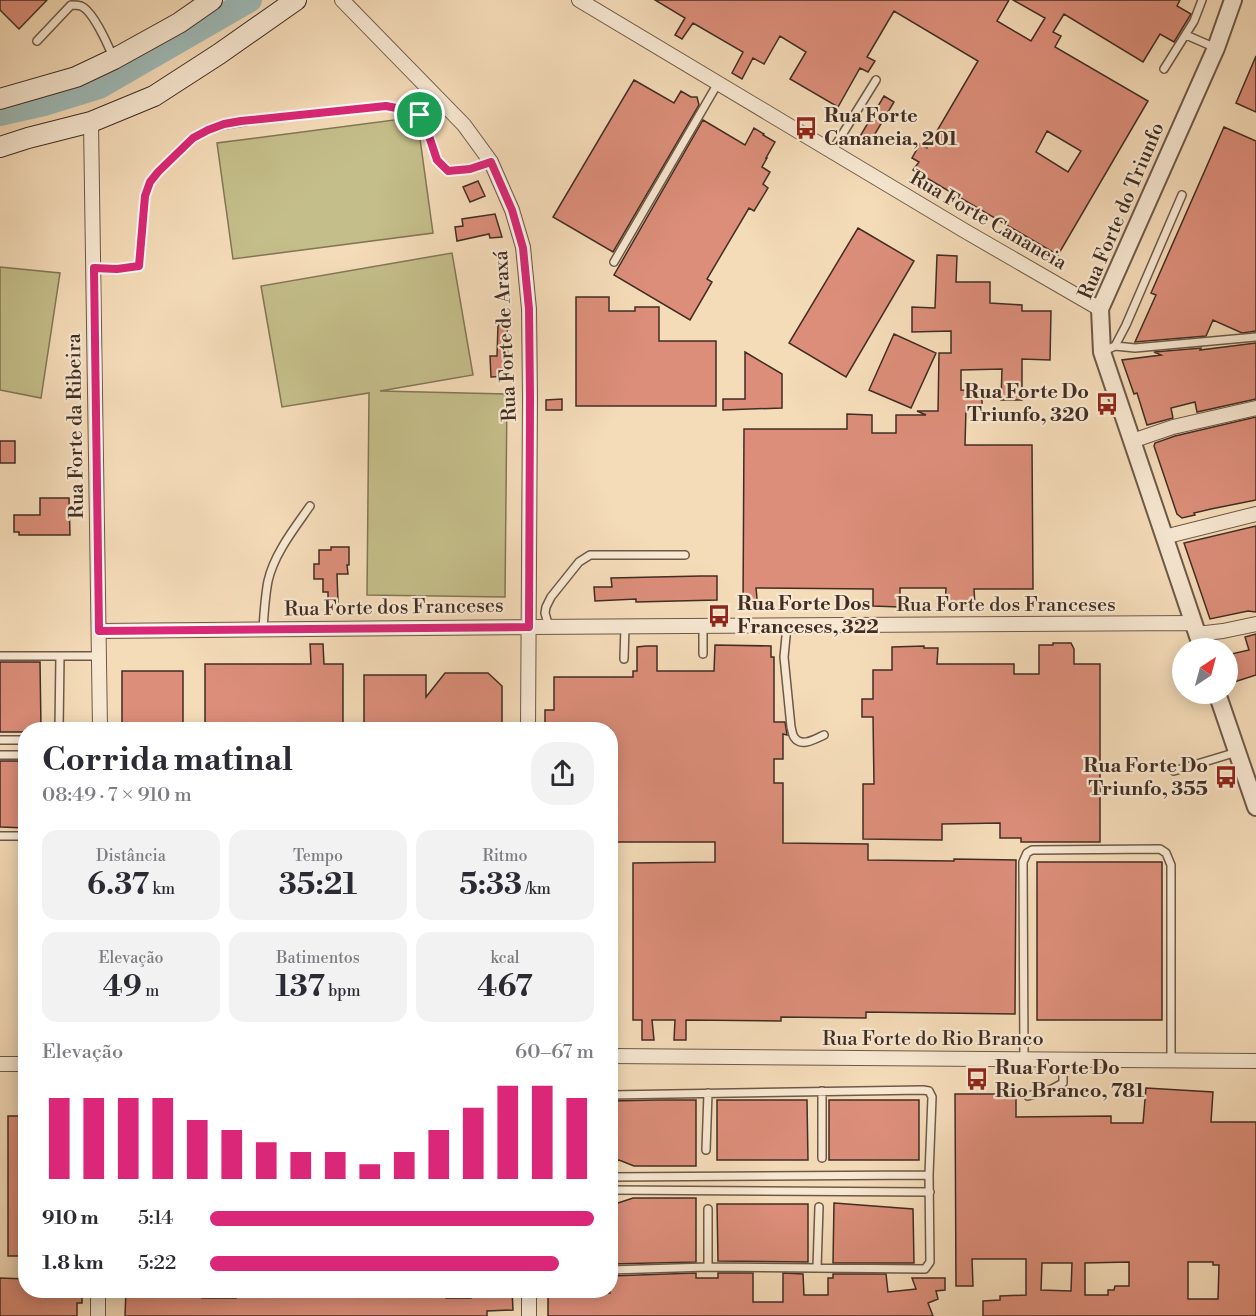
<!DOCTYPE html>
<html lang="pt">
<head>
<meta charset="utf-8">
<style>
  :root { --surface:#fff; --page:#f2f2f3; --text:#2b2b33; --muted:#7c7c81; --accent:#db2777 }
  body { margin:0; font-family:"Libre Bodoni",serif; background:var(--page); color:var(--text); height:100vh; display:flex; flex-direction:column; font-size:22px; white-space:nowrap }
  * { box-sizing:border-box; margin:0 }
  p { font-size:20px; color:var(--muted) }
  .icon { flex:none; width:33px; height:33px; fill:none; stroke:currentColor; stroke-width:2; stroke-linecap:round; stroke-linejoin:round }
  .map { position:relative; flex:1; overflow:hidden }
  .side { position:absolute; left:18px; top:722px; width:600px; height:576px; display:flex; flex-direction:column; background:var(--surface); border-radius:24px; box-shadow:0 3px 15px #0003 }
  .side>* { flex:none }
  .needle { width:39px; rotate:36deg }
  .buttons { position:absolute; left:1172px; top:638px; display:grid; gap:12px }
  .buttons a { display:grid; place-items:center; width:66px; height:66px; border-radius:50%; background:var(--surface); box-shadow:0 3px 15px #0003; font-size:30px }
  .pin { position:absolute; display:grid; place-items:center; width:51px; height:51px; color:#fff; margin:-26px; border:3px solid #fff; border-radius:50%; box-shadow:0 2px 6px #0007 }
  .round { display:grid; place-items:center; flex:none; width:63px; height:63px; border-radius:24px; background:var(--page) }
  .overview { display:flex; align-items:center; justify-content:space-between; height:102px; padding:0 24px }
  h1 { font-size:33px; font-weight:700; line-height:45px }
  .figures { display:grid; grid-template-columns:repeat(3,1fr); gap:9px; height:102px; padding:6px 24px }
  .figures div { display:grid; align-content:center; border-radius:15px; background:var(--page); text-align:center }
  .figures b { font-size:30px; font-weight:700 }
  .figures small { font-size:16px; font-weight:400 }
  .figures p { font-size:16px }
  .chart { height:168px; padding:12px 24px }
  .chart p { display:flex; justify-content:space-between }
  .chart svg { width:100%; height:108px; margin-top:6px; stroke:var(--accent); stroke-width:6 }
  ul { padding:0 24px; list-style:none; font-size:20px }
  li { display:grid; grid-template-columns:96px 72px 1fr; align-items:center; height:45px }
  li i { height:15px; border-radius:8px; background:var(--accent) }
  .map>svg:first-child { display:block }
</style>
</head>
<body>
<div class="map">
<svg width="1256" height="1316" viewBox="0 0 1256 1316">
  <rect width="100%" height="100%" fill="#f5dcb9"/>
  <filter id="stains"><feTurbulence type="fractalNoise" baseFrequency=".00333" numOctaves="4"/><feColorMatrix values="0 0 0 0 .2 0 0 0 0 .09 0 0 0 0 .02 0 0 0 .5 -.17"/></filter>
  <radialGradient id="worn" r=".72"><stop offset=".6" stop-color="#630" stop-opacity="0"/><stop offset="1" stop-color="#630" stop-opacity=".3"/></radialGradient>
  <!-- pitch -->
  <path fill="#c4be8a" stroke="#827656" stroke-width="1.5" d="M417,117L433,233L233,259L217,143Z
    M452,253L473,375L380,391L507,394L505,597L367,595L369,393L282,407L261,286Z
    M0,267L60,273L41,398L0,390Z"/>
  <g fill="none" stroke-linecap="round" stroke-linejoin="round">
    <!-- river -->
    <path stroke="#9ebab7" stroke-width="24" d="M0,114L44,104L99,87L250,0"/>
  </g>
  <!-- building -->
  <path fill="#dc8e7a" stroke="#412d23" stroke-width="1.5" fill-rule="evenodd" d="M0,0H47L19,29L0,10Z
    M655,0H1009L997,21L1031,41L1045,18L1013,0H1180L1177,6L1191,14L1174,42L1160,34L1143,62L1064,14L1053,32L1061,36L1055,47L1148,101L1058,255L913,170L919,162L912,158L920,144L927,148L978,61L894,11L867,57L875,61L868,72L860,68L838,107L790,79L806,52L780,36L764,64L753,58L742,79L732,73L743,52L693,23L682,39L675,35L685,18ZM1047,131L1081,151L1068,172L1036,152Z
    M1256,56V112L1236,103Z
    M634,80L674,103L681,91L691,97H697L699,105L613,252L553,217Z
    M884,96L894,102L869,144L859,138Z
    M703,120L745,145L754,128L764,134L763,135L775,142L766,158H767L762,167L770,172L763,184L768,188L754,211L749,208L707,279L712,282L690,320L614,275Z
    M1224,127L1256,141V331L1242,333L1213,320L1206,336L1135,342L1156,295L1151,293Z
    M478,181L485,196L470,202L463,187Z
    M495,214L502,237L490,238L489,234L457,241L455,227L463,226L462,219Z
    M858,228L914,261L846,377L789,343Z
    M937,255L957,256L956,282H990V303L1022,305V311H1051L1050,360L1022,359V400H1001L1002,369L961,370V390L982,391V406H978L979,408H966L965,445H1032L1033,589H974L975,606H945L946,588H900V607L873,606V589L756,588L758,609H743L744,429H847V414L872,415V433H896V415H926L917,411H938L939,353H951V331L912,332V307L935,308Z
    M576,297H609V311H635V307H659V341H716V406H576Z
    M498,325H507L508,376L491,377L490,356H497Z
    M894,334L936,353L911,408L869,390Z
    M1256,343V399L1197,412L1195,402L1171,408L1173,418L1147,425L1137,393L1134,394L1122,360L1161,355L1154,352L1201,348L1200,350Z
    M745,352L782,374V408L723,410V399H745Z
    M562,399V410H546V400Z
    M1256,417V500L1211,509L1194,513L1195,515L1182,518L1177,514L1154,446L1155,443L1175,436Z
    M0,441H15V463H0Z
    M40,498H69L70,535H19V532H14V515H40Z
    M1256,526V612L1248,611L1210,619L1184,543Z
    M331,547H349V565H347L348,574H337L338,602H328V592H323V579H314V564H319V550H331Z
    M701,576H717V600L636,602V599L595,601L594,587H612L611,578Z
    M1256,634V675L1231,683L1227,668V655L1249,650L1245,637Z
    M1053,643H1071L1074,649V664H1100V842H1021V838H1000V823L942,824V840L863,839V784H874L873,717H862V699H873V670H892V647L924,646V648H938L937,664H1014V674H1039V645H1053Z
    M310,644H323L324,664H343V729H205V664H311Z
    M715,645L771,646V657H774V722H785L787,735L783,734V759H774V783H783V843L868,844V860L954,861V859L1016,860L1015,1014L866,1012V1018L781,1017V1021L686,1020V1040H674L675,1020H652L654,1040H642V1020H633V863L715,862V842H610V729H545V710H554V677H633V671H637V647L646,646H657V671H714Z
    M0,662H40L41,729H26V732H0Z
    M122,671H183V729H122Z
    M445,673H488L502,686V729H364V675H426V697Z
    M0,761H26V828L0,827Z
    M1037,862H1162V1020H1037Z
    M1146,1088L1213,1092L1211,1122H1256V1316H983V1301L1000,1300V1296L1026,1295V1259H972L973,1286H956L955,1094H1016V1117L1111,1116V1123H1143ZM1129,1262V1286H1115L1114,1290H1108V1295H1085V1263ZM1188,1262H1213V1265H1219L1218,1299H1188ZM1042,1263H1072L1071,1291L1041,1290Z
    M658,1100H696V1166H634L619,1160L610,1161V1101Z
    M717,1100H807L808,1160H717Z
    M829,1100H919V1160H829Z
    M8,1116H26V1256H8Z
    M633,1198H696V1262L610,1264V1203H618Z
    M834,1203L913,1209L914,1263H833Z
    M717,1204H808V1262L718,1261Z
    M696,1273V1278H718V1273H753V1302H783V1273L803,1274L804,1295H828V1278H833V1274H886L888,1292L916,1289L912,1278H945V1290L936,1291L938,1299L928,1303L933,1316H548V1290H591L590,1293H610V1276Z
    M0,1278L26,1279V1290H82V1303H77V1316H0Z
    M126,1290H202V1298H236V1295H245V1290H399V1295H419V1291L446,1290V1298H471V1290H512L513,1310L487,1311V1316H125Z"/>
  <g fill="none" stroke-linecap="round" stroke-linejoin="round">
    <!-- service casing -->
    <g stroke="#6e5948" stroke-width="10">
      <path id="service" d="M1186,35L1216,48
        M37,41L71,5C75,5 78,5 81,6C93,11 108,45 113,57
        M1164,69L1194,21L1202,0
        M832,151L876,80
        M614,262L718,83
        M139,266L145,196L150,182L158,172L193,138L208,130L224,125L272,117L386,106L412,111L420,115L425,121L437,160L448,171L470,169L491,162
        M1115,346L1135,348L1256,337
        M1104,351L1115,346L1126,325L1182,195
        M787,626L784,657L791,727C792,730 792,734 794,737C801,748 815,739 824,735
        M549,627L545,613L546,607L551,597L579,562L590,555H685
        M263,629C264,613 265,597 268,581C274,554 294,529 310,506
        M703,654V626
        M0,656H99
        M624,659L625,626
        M59,729L60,656
        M0,740H26
        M0,755H26
        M1174,771L1237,752
        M0,836H26
        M1024,1059L1023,862L1027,853L1032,850L1160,849L1166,853L1171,865V1060
        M610,1095L923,1090L929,1091L932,1097L929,1175L930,1262L925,1269L708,1267L610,1270
        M1028,1096L1052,1089L1063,1083V1060
        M706,1150L708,1093
        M822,1158V1091
        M610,1177L929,1175
        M610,1190L930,1192
        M708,1209V1267
        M817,1268L819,1207"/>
    </g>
    <!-- minor casing -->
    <g stroke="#6e5948" stroke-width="16">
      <path id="minor" d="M342,0L464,125L491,162L512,210L523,247L529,309L530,398L528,729
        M579,0L965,231L1100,309
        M91,122L100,729
        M1132,441L1173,427L1256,408
        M1164,537L1256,514
        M99,631L529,627L1194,623
        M1197,634L1223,631L1256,624
        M610,1056L1256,1061
        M0,1064H26
        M529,1290V1316
        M98,1316V1290"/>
    </g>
    <!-- tertiary casing -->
    <g stroke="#6e5948" stroke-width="20">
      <path id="tertiary" d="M1202,648L1102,352L1100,309L1216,48L1233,0
        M1217,693L1256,807"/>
    </g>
    <!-- secondary casing -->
    <g stroke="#412d23" stroke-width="22">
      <path id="secondary" d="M0,99L76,77L114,59L179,23L212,0
        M0,147L28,138L91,122L154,96L219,54L296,0"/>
    </g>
    <!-- path -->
    <path stroke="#412d23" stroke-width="2" stroke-dasharray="1.5 3" stroke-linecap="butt" d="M105,269H117L130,268"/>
    <!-- service -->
    <use href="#service" stroke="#f8e8d2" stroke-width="7"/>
    <!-- minor -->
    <use href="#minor" stroke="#f8e8d2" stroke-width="14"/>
    <!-- tertiary -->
    <use href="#tertiary" stroke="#f8e8d2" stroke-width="16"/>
    <!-- secondary -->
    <use href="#secondary" stroke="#f8e8d2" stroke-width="20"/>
  </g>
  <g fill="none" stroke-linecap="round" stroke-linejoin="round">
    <!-- route casing -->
    <g stroke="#fff" stroke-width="12">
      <path id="route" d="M386,106L412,111L420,115L424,121L437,160L448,171L470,169L491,162L512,210L523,248L529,309L530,398L529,627L99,631L94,268L117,269L139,266L145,196L150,182L158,172L193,138L208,130L224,124L241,121Z"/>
    </g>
    <!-- route -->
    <use href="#route" stroke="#db2777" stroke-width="8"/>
  </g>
  <!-- icons -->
  <defs>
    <g id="bus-bare" transform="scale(1.8)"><path d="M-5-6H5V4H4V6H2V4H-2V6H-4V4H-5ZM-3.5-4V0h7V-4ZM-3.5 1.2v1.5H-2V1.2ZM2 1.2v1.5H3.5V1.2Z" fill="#8f2418" stroke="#f8e8d2" stroke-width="2.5" paint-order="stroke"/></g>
  </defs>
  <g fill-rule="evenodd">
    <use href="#bus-bare" x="806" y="128"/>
    <use href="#bus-bare" x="1107" y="404"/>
    <use href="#bus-bare" x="719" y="616"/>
    <use href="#bus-bare" x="1226" y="777"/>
    <use href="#bus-bare" x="977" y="1079"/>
  </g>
  <g text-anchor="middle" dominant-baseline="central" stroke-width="4.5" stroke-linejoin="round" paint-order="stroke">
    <!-- poi labels -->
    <g font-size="20" font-weight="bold" fill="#412d23" stroke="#f8e8d2" text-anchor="start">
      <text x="824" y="116">Rua Forte<tspan x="824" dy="23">Cananeia, 201</tspan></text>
      <text x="1089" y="392" text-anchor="end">Rua Forte Do<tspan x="1089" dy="23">Triunfo, 320</tspan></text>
      <text x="737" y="604">Rua Forte Dos<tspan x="737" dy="23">Franceses, 322</tspan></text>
      <text x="1208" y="766" text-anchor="end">Rua Forte Do<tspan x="1208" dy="23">Triunfo, 355</tspan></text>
      <text x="995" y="1068">Rua Forte Do<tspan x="995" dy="23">Rio Branco, 781</tspan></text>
    </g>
    <!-- street labels -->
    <g font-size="20" fill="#412d23" stroke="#f8e8d2">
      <text transform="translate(1122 211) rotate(-67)">Rua Forte do Triunfo</text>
      <text transform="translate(988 221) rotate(30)">Rua Forte Cananeia</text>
      <text transform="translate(506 336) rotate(-93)">Rua Forte de Araxá</text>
      <text transform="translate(76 426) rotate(-91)">Rua Forte da Ribeira</text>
      <text x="1006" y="605">Rua Forte dos Franceses</text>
      <text transform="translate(394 608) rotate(-1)">Rua Forte dos Franceses</text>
      <text x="933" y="1039">Rua Forte do Rio Branco</text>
    </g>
  </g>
  <rect width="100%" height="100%" filter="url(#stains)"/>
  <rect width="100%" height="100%" fill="url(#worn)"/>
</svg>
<div class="buttons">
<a><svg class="needle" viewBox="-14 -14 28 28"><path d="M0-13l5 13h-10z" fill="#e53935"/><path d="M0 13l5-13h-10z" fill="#7c7c81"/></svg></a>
</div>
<div class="pin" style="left:420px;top:115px;background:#1e9e55"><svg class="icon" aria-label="arrive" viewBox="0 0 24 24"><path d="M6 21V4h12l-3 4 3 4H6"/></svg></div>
<section class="side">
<div class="overview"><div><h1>Corrida matinal</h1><p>08:49 · 7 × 910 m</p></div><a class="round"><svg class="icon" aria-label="share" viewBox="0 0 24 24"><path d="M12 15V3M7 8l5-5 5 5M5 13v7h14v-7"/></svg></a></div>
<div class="figures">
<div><p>Distância</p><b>6.37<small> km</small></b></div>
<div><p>Tempo</p><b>35:21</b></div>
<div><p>Ritmo</p><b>5:33<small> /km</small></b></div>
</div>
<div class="figures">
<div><p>Elevação</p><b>49<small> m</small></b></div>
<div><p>Batimentos</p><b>137<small> bpm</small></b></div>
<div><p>kcal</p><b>467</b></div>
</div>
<div class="chart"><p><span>Elevação</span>60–67 m</p>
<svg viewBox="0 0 160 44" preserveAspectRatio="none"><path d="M5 44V11M15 44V11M25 44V11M35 44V11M45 44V20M55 44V24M65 44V29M75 44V33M85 44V33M95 44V38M105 44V33M115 44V24M125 44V15M135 44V6M145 44V6M155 44V11"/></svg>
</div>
<ul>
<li><b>910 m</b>5:14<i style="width:100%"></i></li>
<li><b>1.8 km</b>5:22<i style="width:91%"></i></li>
</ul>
</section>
</div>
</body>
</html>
